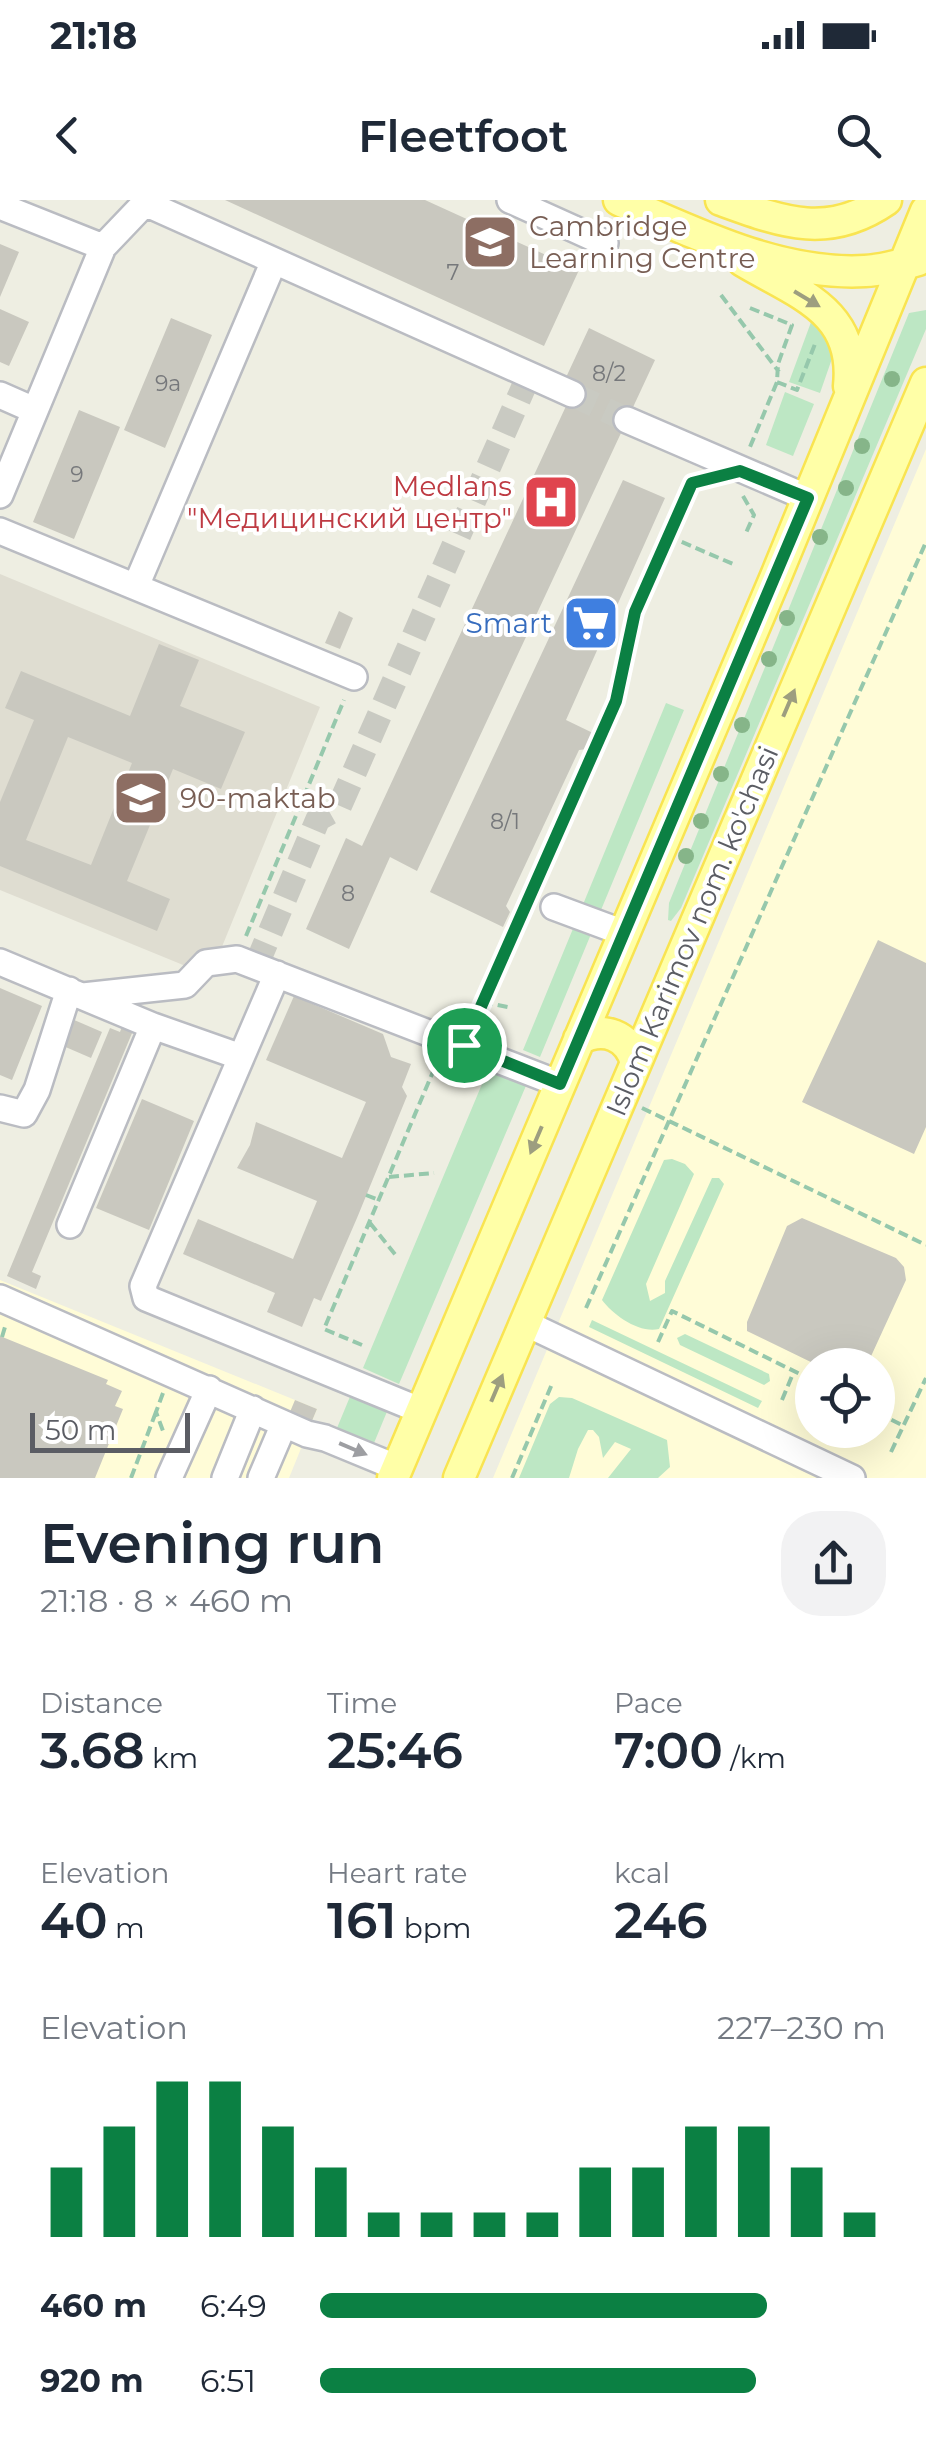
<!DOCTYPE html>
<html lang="en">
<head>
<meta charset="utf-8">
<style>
  :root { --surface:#fff; --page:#f2f2f3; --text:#1f2937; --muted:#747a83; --accent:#0b8043 }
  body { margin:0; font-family:Montserrat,sans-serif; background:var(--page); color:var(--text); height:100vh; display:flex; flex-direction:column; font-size:38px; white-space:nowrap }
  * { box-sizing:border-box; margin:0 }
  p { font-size:32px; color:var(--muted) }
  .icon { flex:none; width:55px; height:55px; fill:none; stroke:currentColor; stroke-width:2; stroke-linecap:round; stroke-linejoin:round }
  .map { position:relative; height:1278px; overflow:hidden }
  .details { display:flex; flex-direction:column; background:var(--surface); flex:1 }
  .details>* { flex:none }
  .tools { position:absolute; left:795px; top:1148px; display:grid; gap:20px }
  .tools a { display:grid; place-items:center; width:100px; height:100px; border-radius:50%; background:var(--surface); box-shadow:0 10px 40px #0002; font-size:50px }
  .scale { position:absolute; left:30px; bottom:25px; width:160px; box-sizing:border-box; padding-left:10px; border:5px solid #5b5d64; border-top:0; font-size:28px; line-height:35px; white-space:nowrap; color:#5b5d64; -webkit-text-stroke:8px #fff; paint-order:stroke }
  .pin { position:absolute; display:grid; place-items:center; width:85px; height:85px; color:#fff; margin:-42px; border:5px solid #fff; border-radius:50%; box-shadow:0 2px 10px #0007 }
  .round { display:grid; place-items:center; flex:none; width:105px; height:105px; border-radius:40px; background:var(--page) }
  .overview { display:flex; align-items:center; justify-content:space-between; height:170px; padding:0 40px }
  h1 { font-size:55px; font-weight:600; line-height:75px }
  .stats { display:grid; grid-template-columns:repeat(3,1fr); gap:15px; height:170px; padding:10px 40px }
  .stats div { display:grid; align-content:center }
  .stats b { font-size:50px; font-weight:600 }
  .stats small { font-size:28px; font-weight:400 }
  .stats p { font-size:28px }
  .chart { height:280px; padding:20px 40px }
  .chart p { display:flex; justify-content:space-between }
  .chart svg { width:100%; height:180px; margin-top:10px; stroke:var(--accent); stroke-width:6 }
  ul { padding:0 40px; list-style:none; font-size:32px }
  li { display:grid; grid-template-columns:160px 120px 1fr; align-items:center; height:75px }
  li i { height:25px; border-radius:12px; background:var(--accent) }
  .status { display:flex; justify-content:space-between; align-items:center; height:70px; padding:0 50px; background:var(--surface); direction:ltr }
  .status svg { height:28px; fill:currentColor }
  header { display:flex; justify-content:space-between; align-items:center; height:130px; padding:0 40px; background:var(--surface); font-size:45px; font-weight:600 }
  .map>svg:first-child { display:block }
</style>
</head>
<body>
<div class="status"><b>21:18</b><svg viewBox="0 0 49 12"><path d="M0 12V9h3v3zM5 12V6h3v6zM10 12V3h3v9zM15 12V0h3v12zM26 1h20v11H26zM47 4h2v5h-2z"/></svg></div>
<header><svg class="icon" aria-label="back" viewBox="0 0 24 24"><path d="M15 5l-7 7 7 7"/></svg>Fleetfoot<svg class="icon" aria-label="search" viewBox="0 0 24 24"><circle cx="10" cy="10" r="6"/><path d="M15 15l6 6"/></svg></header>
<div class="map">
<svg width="926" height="1278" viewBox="0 0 926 1278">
  <rect width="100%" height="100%" fill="#eeeee2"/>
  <!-- commercial -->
  <path fill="#fffcd7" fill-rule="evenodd" d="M926,249V1278H493ZM812,1165H878V1230H812Z
    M0,1080L317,1209L289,1278H0Z"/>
  <!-- education -->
  <path fill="#dfddd1" d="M0,374L320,507L210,776L0,690Z"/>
  <!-- green -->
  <path fill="#bde7c4" d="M926,110V129L681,708L671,721L668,720L669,703L909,113Z
    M814,114L835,150L820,193L789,182Z
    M785,192L814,204L793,256L766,245Z
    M666,503L684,510L540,857L523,850Z
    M490,865L528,881L399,1184L363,1168Z
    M672,959L685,964L694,974L646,1084L650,1101L665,1093V1081L712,978H719L724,984L659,1129C640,1134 613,1115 602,1100L664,960Z
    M592,1120L762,1201L758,1208L589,1127Z
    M685,1134L769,1174L770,1181L764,1185L680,1145L677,1138Z
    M354,1187L391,1202L374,1243L337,1228Z
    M559,1197L572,1198L667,1240L670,1267L658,1278H608L631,1249L615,1242L603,1258L599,1237L593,1230H588L578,1249L569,1278H519L550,1204Z"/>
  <!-- building -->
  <path fill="#c9c8bf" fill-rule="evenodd" d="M225,0H425L579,70L544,146Z
    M0,44L19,52L0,97Z
    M0,109L29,122L9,166L0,162Z
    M171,118L212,135L165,248L124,230Z
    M589,128L655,160L417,671L390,657L349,749L306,729L346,638L362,646L573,191L562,186Z
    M79,210L120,227L74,339L33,322Z
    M623,280L665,298L566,520L595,534L588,549L579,550L506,706L510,712L503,727L430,692Z
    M339,411L353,418L340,449L325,443Z
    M159,444L199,460L180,506L245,532L221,589L173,569L127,681L170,699L157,731L0,666V602L34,520L5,508L21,471L130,516ZM68,537L132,563L91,665L26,640Z
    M878,740L926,763V927L914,954L802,902Z
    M0,788L42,806L12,880L0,875Z
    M294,796L383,834L391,857L411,864L402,887L407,896L357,1018L321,1101L314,1098L302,1127L267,1112L275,1093L183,1054L198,1019L293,1059L317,1001L237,968L250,945L256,922L342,958L366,902L266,860Z
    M65,816L102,832L91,858L54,842Z
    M124,821L135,826L32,1072L41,1076L36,1089L7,1076L110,828L120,832Z
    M142,899L194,921L149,1030L96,1008Z
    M802,1018L896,1058L904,1067L906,1080L867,1165H817L747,1131V1122L787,1026Z
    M0,1136L108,1180L106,1184L122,1191L115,1206L123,1209L95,1278H0Z
    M295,1200L317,1209L309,1228L287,1219Z"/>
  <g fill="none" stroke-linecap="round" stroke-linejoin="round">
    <!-- minor-tunnel -->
    <path stroke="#c9cac2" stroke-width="25" stroke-dasharray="25 12" stroke-linecap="butt" d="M572,194L627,220
      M256,766L318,619L339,607L529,175"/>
    <!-- minor casing -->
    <g stroke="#babcc2" stroke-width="30">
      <path id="minor" d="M510,0L605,43
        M0,6L103,47
        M0,195L34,210
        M627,220L808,298
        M0,295L103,47L145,3L572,194
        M0,331L354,477
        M136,386L274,61
        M554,707L624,733
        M0,762L153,826L241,857
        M277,774L143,1086L146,1098L422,1211
        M83,796L185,785L206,763L237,759L560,884
        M0,908L24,914L37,890L69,790
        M70,1025L153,826
        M0,1098L307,1234L325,1238L398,1268
        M525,1123L852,1278
        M169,1278L209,1189
        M225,1278L253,1209
        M261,1278L284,1224"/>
    </g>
    <!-- major casing -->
    <g stroke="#f9e451" stroke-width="35">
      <path id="major" d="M619,0C694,33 781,76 865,71C883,70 901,65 918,60
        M721,0C782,22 828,40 886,0
        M743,61C798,94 857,110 849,186
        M579,839C604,826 628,835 636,862
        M393,1278L776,376L926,11
        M459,1278L926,183"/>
    </g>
    <!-- path -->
    <path stroke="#96c8ac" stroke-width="4" stroke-dasharray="10 5" stroke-linecap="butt" d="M721,95L779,172
      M750,108L792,125L778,164L777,182L750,247
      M777,182L797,190L815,144
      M743,296L754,315L745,335
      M668,336L733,364
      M246,736L344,500
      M483,802L512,808
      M472,827L616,501L635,412L692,283L703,280
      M642,908L926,1045
      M389,977L434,973
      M366,995L379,1000
      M370,1023L398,1058
      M586,1108L926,342
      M2,1137L5,1127
      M658,1142L672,1111L812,1180
      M362,1145L324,1129L435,867L473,883
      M163,1193L156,1212L163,1231
      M782,1200L794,1171
      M878,1213L904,1226
      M891,1252L926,1178
      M131,1278L156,1212
      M512,1278L552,1184"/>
    <!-- minor -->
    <use href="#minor" stroke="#fff" stroke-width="25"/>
    <!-- major -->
    <use href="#major" stroke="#ffffa7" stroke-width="30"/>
  </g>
  <!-- trees -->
  <g fill="#86b589">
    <circle cx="892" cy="179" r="8"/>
    <circle cx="862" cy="246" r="8"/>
    <circle cx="846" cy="288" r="8"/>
    <circle cx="820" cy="337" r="8"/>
    <circle cx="787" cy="418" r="8"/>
    <circle cx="769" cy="459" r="8"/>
    <circle cx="742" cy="525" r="8"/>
    <circle cx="721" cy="574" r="8"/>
    <circle cx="701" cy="621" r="8"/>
    <circle cx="686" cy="656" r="8"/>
  </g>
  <!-- one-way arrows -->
  <defs><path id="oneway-solid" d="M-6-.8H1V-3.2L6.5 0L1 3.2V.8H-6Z" transform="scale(2.5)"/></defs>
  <g fill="#9d9e7f">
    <use href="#oneway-solid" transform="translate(807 99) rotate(31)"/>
    <use href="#oneway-solid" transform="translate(789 503) rotate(-67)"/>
    <use href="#oneway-solid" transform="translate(536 940) rotate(113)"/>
    <use href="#oneway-solid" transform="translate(497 1188) rotate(-67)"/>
  </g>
  <use fill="#9d9ea2" href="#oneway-solid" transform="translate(353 1249) rotate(23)"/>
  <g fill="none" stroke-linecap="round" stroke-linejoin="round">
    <!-- route casing -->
    <g stroke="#fff" stroke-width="20">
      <path id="route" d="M740,271L808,298L560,884L464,845L616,501L635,412L692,283Z"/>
    </g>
    <!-- route -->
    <use href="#route" stroke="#0b8043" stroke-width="12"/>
  </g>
  <!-- icons -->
  <defs>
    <g id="school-square" transform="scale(2.875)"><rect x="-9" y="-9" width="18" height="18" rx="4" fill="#8d6e63" stroke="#fff"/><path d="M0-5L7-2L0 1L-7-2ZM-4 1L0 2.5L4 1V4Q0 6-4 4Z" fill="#fff"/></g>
    <g id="hospital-square" transform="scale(2.875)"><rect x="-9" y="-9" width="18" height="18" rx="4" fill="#e0444e" stroke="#fff"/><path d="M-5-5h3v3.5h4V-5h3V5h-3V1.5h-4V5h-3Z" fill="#fff"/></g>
    <g id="supermarket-square" transform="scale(2.875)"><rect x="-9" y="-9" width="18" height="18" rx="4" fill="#3f7fe0" stroke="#fff"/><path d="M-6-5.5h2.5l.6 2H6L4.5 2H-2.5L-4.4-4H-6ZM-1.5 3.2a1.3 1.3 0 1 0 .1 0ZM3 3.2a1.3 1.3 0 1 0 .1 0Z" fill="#fff"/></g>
  </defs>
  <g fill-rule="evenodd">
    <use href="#school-square" x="490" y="42"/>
    <use href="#hospital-square" x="551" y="302"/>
    <use href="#supermarket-square" x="591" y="423"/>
    <use href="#school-square" x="141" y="598"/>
  </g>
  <g text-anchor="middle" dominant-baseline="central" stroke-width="8" stroke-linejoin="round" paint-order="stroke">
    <!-- number labels -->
    <g font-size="22" fill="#76787b">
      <text x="453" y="72">7</text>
      <text x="609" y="173">8/2</text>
      <text x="168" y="183">9а</text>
      <text x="77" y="274">9</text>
      <text x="505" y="621">8/1</text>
      <text x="348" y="693">8</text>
    </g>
    <!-- education labels -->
    <g font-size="28" fill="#785e54" stroke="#fff" text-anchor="start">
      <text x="529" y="26">Cambridge<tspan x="529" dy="32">Learning Centre</tspan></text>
      <text x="180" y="598">90-maktab</text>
    </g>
    <!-- health labels -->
    <g font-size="28" fill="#be3a42" stroke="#fff" text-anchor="end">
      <text x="512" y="286">Medlans<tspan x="512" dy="32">"Медицинский центр"</tspan></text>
    </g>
    <!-- shop labels -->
    <g font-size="28" fill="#366cbe" stroke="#fff" text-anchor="end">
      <text x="552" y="423">Smart</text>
    </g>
    <!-- street labels -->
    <g font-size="28" fill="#5b5d64" stroke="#fff">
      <text transform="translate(692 731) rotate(-67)">Islom Karimov nom. ko'chasi</text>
    </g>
  </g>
</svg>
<div class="tools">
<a><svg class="icon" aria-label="locate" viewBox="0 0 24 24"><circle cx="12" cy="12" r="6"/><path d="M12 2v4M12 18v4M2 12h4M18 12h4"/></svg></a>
</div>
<div class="scale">50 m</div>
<div class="pin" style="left:464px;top:845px;background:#1e9e55"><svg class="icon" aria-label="arrive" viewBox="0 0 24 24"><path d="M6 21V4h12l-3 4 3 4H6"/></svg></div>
</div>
<section class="details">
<div class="overview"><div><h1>Evening run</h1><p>21:18 · 8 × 460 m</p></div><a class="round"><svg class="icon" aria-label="share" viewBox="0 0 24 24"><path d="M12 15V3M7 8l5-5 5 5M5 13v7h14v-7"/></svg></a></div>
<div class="stats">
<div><p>Distance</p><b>3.68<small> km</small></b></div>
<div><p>Time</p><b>25:46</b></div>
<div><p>Pace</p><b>7:00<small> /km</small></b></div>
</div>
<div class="stats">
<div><p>Elevation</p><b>40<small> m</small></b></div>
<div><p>Heart rate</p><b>161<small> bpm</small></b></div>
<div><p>kcal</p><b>246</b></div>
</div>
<div class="chart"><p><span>Elevation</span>227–230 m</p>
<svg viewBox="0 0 160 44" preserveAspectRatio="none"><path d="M5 44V27M15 44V17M25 44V6M35 44V6M45 44V17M55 44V27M65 44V38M75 44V38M85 44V38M95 44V38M105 44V27M115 44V27M125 44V17M135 44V17M145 44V27M155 44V38"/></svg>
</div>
<ul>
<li><b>460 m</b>6:49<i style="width:79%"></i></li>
<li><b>920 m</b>6:51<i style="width:77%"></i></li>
</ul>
</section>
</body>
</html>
